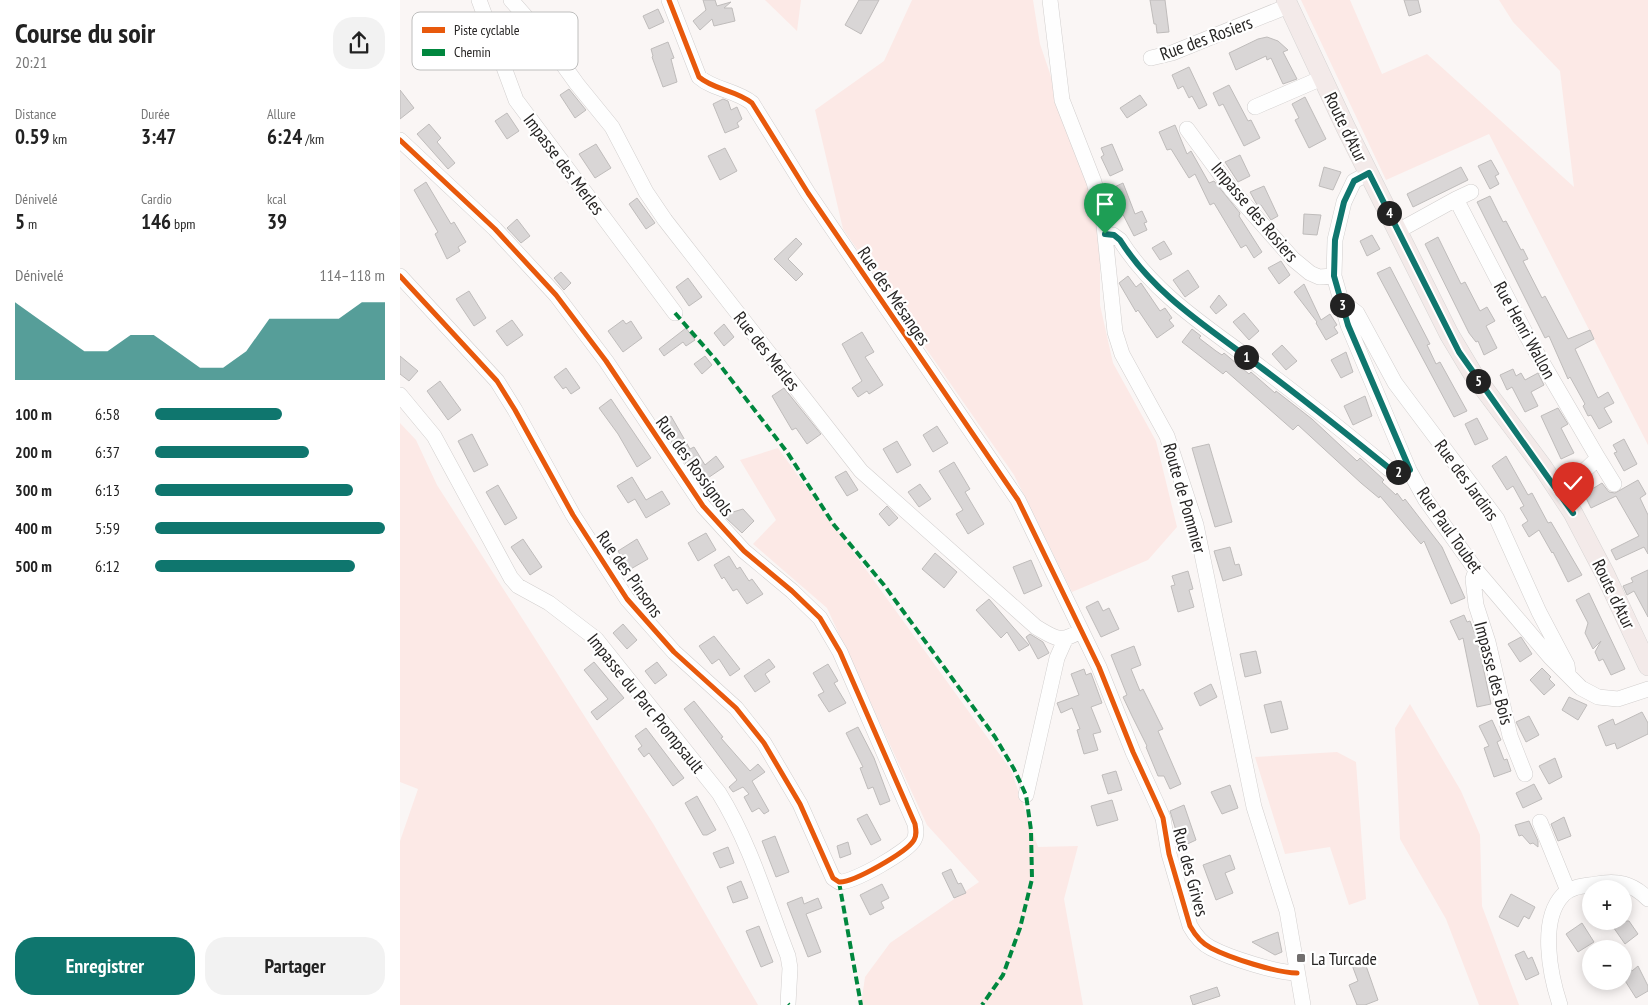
<!DOCTYPE html>
<html lang="fr">
<head>
<meta charset="utf-8">
<style>
  :root { --surface:#fff; --page:#f2f2f2; --text:#222; --muted:#767676; --accent:#0f766e }
  body { margin:0; font-family:"PT Sans Narrow",sans-serif; background:var(--page); color:var(--text); height:100vh; display:flex; flex-direction:column; font-size:19px; white-space:nowrap }
  * { box-sizing:border-box; margin:0 }
  p { font-size:16px; color:var(--muted) }
  .icon { flex:none; width:28px; height:28px; fill:none; stroke:currentColor; stroke-width:2; stroke-linecap:round; stroke-linejoin:round }
  .map { position:relative; flex:1; overflow:hidden }
  .drawer { display:flex; flex-direction:column; background:var(--surface); width:400px }
  .drawer>* { flex:none }
  .fabs { position:absolute; left:1182px; top:880px; display:grid; gap:10px }
  .fabs a { display:grid; place-items:center; width:50px; height:50px; border-radius:50%; background:var(--surface); box-shadow:0 2px 12px #0003; font-size:25px }
  .pin { position:absolute; display:grid; place-items:center; width:42px; height:42px; color:#fff; margin:-51px -21px; border-radius:50% 50% 50% 0; rotate:-45deg; box-shadow:0 0 5px #0007 }
  .pin .icon { rotate:45deg }
  .km { position:absolute; width:25px; height:25px; margin:-12px; border-radius:50%; background:#222; color:#fff; font-size:14px; line-height:25px; text-align:center }
  .round { display:grid; place-items:center; flex:none; width:52px; height:52px; border-radius:20px; background:var(--page) }
  .head { display:flex; align-items:center; justify-content:space-between; height:85px; padding:0 15px }
  h1 { font-size:28px; font-weight:700; line-height:38px }
  .metrics { display:grid; grid-template-columns:repeat(3,1fr); gap:8px; height:85px; padding:5px 15px }
  .metrics div { display:grid; align-content:center }
  .metrics b { font-size:21px; font-weight:700 }
  .metrics small { font-size:14px; font-weight:400 }
  .metrics p { font-size:14px }
  .chart { height:140px; padding:10px 15px }
  .chart p { display:flex; justify-content:space-between }
  .chart svg { width:100%; height:90px; margin-top:5px; fill:var(--accent); opacity:.7 }
  .action { display:flex; gap:10px; margin-top:auto; padding:10px 15px }
  .action a { flex:1; height:58px; border-radius:20px; background:var(--accent); color:#fff; font-size:20px; font-weight:700; line-height:58px; text-align:center }
  .action a+a { background:var(--page); color:var(--text) }
  ul { padding:0 15px; list-style:none; font-size:16px }
  li { display:grid; grid-template-columns:80px 60px 1fr; align-items:center; height:38px }
  li i { height:12px; border-radius:6px; background:var(--accent) }
  main { display:flex; flex:1; min-height:0 }
  .map>svg:first-child { display:block }
</style>
</head>
<body>
<main>
<section class="drawer">
<div class="head"><div><h1>Course du soir</h1><p>20:21</p></div><a class="round"><svg class="icon" aria-label="share" viewBox="0 0 24 24"><path d="M12 15V3M7 8l5-5 5 5M5 13v7h14v-7"/></svg></a></div>
<div class="metrics">
<div><p>Distance</p><b>0.59<small> km</small></b></div>
<div><p>Durée</p><b>3:47</b></div>
<div><p>Allure</p><b>6:24<small> /km</small></b></div>
</div>
<div class="metrics">
<div><p>Dénivelé</p><b>5<small> m</small></b></div>
<div><p>Cardio</p><b>146<small> bpm</small></b></div>
<div><p>kcal</p><b>39</b></div>
</div>
<div class="chart"><p><span>Dénivelé</span>114–118 m</p>
<svg viewBox="0 0 160 44" preserveAspectRatio="none"><path d="M0 44V6L10 14L20 22L30 30L40 30L50 22L60 22L70 30L80 38L90 38L100 30L110 14L120 14L130 14L140 14L150 6L160 6V44z"/></svg>
</div>
<ul>
<li><b>100 m</b>6:58<i style="width:55%"></i></li>
<li><b>200 m</b>6:37<i style="width:67%"></i></li>
<li><b>300 m</b>6:13<i style="width:86%"></i></li>
<li><b>400 m</b>5:59<i style="width:100%"></i></li>
<li><b>500 m</b>6:12<i style="width:87%"></i></li>
</ul>
<div class="action"><a>Enregistrer</a><a>Partager</a></div>
</section>
<div class="map">
<svg width="1248" height="1005" viewBox="0 0 1248 1005">
  <rect width="100%" height="100%" fill="#faf6f5"/>
  <!-- green -->
  <path fill="#fce9e6" d="M365,0H401L397,31Z
    M512,0H633L640,44L666,121L688,174L700,223V305L713,363L756,441L777,527L748,560L672,592L614,475L443,229L415,110L484,61Z
    M901,0H950L982,74L1027,54L1174,187L1160,71L1113,22L1099,0H1248V445L1089,134L986,180Z
    M0,423L16,440L37,485L254,825L358,1005H0V841L18,789L0,782Z
    M378,448L611,770L638,847L678,846L664,899L683,1005H461L465,977L490,943L579,882L527,825L427,608L353,544L376,520L340,460Z
    M1010,704L1061,791L1080,835L1082,906L1119,1005H1079L1046,919L1000,839L995,728Z
    M937,752L956,762L966,899L949,905L930,847L885,854L855,757Z"/>
  <!-- building -->
  <path fill="#d9d6d6" stroke="#bfbcbb" d="M303,0H315L317,6L331,2L324,8H332L335,21L314,26L312,19L300,30L293,21L306,10Z
    M459,0H479L461,34L445,25Z
    M750,0H765L769,32L757,33L756,24H754Z
    M1004,0H1018L1021,12L1009,16Z
    M258,9L264,22L249,29L243,16Z
    M867,37L878,41L888,50L883,52L897,79L883,84L871,58L867,60L866,56L836,70L829,53L858,39Z
    M268,42L274,58L271,59L277,82L263,87L252,57L253,56L251,49Z
    M789,67L807,105L799,109L792,96L789,98L783,86L778,89L772,75Z
    M829,85L848,121L851,120L860,138L844,146L823,104L819,106L813,93Z
    M169,89L186,110L175,118L160,95Z
    M0,90L14,108L0,119Z
    M740,95L747,105L727,118L720,108Z
    M905,97L926,139L909,148L895,120L899,118L892,104Z
    M323,99L328,101L331,110L337,107L342,119L337,123L339,127L325,133L313,104Z
    M107,113L119,131L107,139L95,121Z
    M29,124L41,138L37,142L55,163L48,169L17,134Z
    M775,125L787,154L791,151L809,183L814,181L840,213L839,216L862,252L854,258L846,245L841,248L814,203L810,205L795,174L789,178L771,149L767,150L759,132Z
    M196,144L211,168L195,178L179,154Z
    M712,144L723,170L710,176L701,157L704,155L701,148Z
    M325,148L337,171L320,180L308,156Z
    M840,155L850,176L838,182L825,162Z
    M1091,160L1099,174L1095,176L1099,184L1090,189L1078,166Z
    M924,167L941,172L933,190L919,186Z
    M1061,167L1068,180L1013,207L1007,194Z
    M26,182L51,224L54,222L66,242L58,247L60,251L47,259L35,234L38,232L14,190Z
    M723,183L735,214L742,211L747,222L744,223L747,230L734,236L710,189Z
    M864,186L878,216L871,220L861,205L858,206L856,203L850,192Z
    M1090,196L1103,222L1106,221L1121,250L1123,249L1128,259L1123,261L1142,298L1145,296L1168,339L1190,330L1194,339L1175,349L1198,398L1208,392L1214,403L1204,408L1212,422L1199,429L1191,415L1188,416L1183,406L1185,404L1170,377L1168,379L1149,336L1145,338L1077,202Z
    M237,198L255,223L246,229L229,204Z
    M904,214L921,215L917,235L903,234Z
    M117,219L130,236L121,243L107,228Z
    M972,235L980,249L967,256L960,241Z
    M1038,237L1061,284L1065,282L1080,311L1087,307L1095,321L1086,326L1097,348L1084,355L1078,341L1076,342L1069,333L1025,244Z
    M396,238L402,244L388,259L403,274L396,281L374,259Z
    M764,241L772,254L760,260L752,248Z
    M881,261L890,275L879,284L868,268Z
    M990,267L1030,344L1027,345L1036,364L1040,362L1067,411L1054,417L977,273Z
    M788,270L799,287L785,297L773,280Z
    M161,272L171,283L164,290L154,278Z
    M728,276L736,287L741,283L760,311L765,308L772,318L769,320L774,326L757,338L738,310L736,312L719,283Z
    M288,278L302,297L289,306L276,287Z
    M904,284L921,320L930,314L937,325L934,327L938,333L926,340L916,323L917,322L894,292Z
    M69,291L86,318L74,326L56,299Z
    M819,295L827,305L816,314L810,307Z
    M844,313L859,331L849,340L833,322Z
    M112,320L123,335L107,346L96,331Z
    M223,320L226,324L231,321L242,338L223,352L208,331Z
    M324,324L334,337L324,346L314,333Z
    M286,328L295,340L286,346L283,342L264,356L259,349Z
    M792,329L801,336L799,338L816,351L822,355L824,353L849,374L851,372L875,393L876,391L912,419L957,461L960,458L984,480L982,482L996,495L997,493L1003,501L1005,499L1042,547L1065,598L1051,604L1024,541L1021,544L980,496L979,498L961,483L898,425L893,430L826,371L823,374L782,342Z
    M462,332L474,352L465,357L483,385L469,394L467,391L458,397L452,388L462,381L442,344Z
    M882,345L897,361L886,370L872,354Z
    M946,352L953,372L941,378L931,360Z
    M0,356L18,371L9,381L0,374Z
    M305,356L312,365L302,374L294,364Z
    M166,368L180,388L171,394L166,387L163,389L154,377Z
    M1113,369L1116,376L1121,373L1125,380L1138,373L1144,385L1131,392L1138,406L1125,412L1112,387L1107,390L1100,375Z
    M40,381L61,410L48,420L27,391Z
    M384,388L421,434L407,444L396,428L392,430L372,396Z
    M965,396L972,416L953,425L944,406Z
    M211,399L251,458L237,467L218,434L199,408Z
    M1158,408L1168,424L1161,428L1174,453L1161,459L1141,416Z
    M271,416L290,449L294,447L305,465L316,456L324,467L299,484L259,423Z
    M1077,418L1088,439L1075,445L1065,424Z
    M537,426L548,443L533,452L523,435Z
    M72,434L88,465L74,472L58,441Z
    M1224,439L1237,464L1224,471L1214,453L1217,452L1213,445Z
    M497,441L511,465L497,473L483,449Z
    M809,444L832,522L815,527L792,448Z
    M1106,456L1128,495L1132,493L1148,523L1151,522L1182,575L1168,582L1153,552L1152,553L1139,530L1129,537L1122,525L1128,521L1120,508L1124,506L1113,486L1107,490L1092,466Z
    M554,462L570,489L565,492L584,524L568,534L556,514L563,510L539,471Z
    M446,471L458,490L447,496L435,477Z
    M232,477L246,500L262,491L270,504L246,518L235,499L228,503L217,486Z
    M1238,480L1246,494L1240,498L1248,515V554L1244,547L1216,560L1211,550L1239,536L1216,496L1191,508L1184,494L1202,483L1209,492L1215,493Z
    M520,484L531,499L519,507L508,492Z
    M98,485L117,518L105,525L86,492Z
    M487,506L498,518L489,526L479,514Z
    M343,509L354,521L342,533L326,518L333,512Z
    M306,533L316,550L298,561L288,543Z
    M123,539L142,567L130,575L111,547Z
    M237,539L248,559L229,570L218,551Z
    M830,547L835,565L839,564L842,575L823,581L814,551Z
    M535,553L557,572L544,588L522,569Z
    M329,556L337,569L340,567L349,581L352,579L363,594L347,604L337,589L333,591L324,577L322,579L314,565Z
    M631,560L642,586L624,594L613,567Z
    M1248,570V617L1234,591L1227,595L1223,586L1233,582L1231,578Z
    M788,571L793,589L789,590L794,607L778,612L771,586L775,585L772,576Z
    M1189,593L1225,669L1211,675L1203,659L1199,661L1195,652L1201,641L1193,649L1185,633L1188,623L1176,600Z
    M589,599L613,627L629,645L619,651L607,632L601,638L576,610Z
    M698,601L703,611L709,608L719,629L701,637L686,607Z
    M1064,615L1067,622L1070,621L1077,639L1091,704L1077,707L1063,638L1059,640L1050,621Z
    M223,624L237,640L227,649L213,633Z
    M630,634L643,642L649,653L638,659L626,637Z
    M314,636L340,669L330,676L319,659L312,664L299,646Z
    M1121,637L1132,654L1120,662L1108,644Z
    M734,646L741,665L731,669L740,691L743,689L763,729L758,731L781,784L770,789L764,776H758L746,747L747,746L732,716L723,697L727,695L711,655Z
    M856,651L861,673L845,677L840,654Z
    M369,659L375,667L365,674L370,682L355,692L344,676Z
    M194,662L224,698L197,720L191,712L208,699L184,670Z
    M257,662L267,675L255,684L245,671Z
    M428,664L438,681L434,683L446,703L429,712L418,695L424,692L413,673Z
    M1142,668L1151,677L1149,679L1155,685L1144,695L1130,680Z
    M684,669L686,675L691,673L702,703L691,707L701,732L693,734L698,750L684,754L677,730L680,729L672,708L661,713L657,703L679,695L671,674Z
    M811,684L817,697L800,706L794,693Z
    M1169,697L1187,705L1178,720L1162,710Z
    M294,701L323,737L321,738L350,771L358,764L365,772L352,781L369,811L364,814L359,808L352,812L344,797L349,794L343,787L333,792L329,787L337,780L284,709Z
    M881,701L888,729L871,733L864,705Z
    M1242,712L1248,723V734L1217,749L1215,743L1206,746L1198,726L1213,719L1215,725Z
    M1129,716L1139,735L1126,742L1116,722Z
    M1092,720L1101,740L1097,742L1104,760L1107,759L1111,771L1094,777L1084,748L1089,746L1079,726Z
    M458,727L474,758L490,801L480,805L473,787L468,789L460,768L463,767L446,733Z
    M246,728L284,778L273,786L249,753L244,757L238,749L242,746L235,736Z
    M1155,758L1162,777L1149,784L1139,766Z
    M716,771L722,790L708,794L702,775Z
    M1134,784L1142,799L1123,808L1116,793Z
    M830,785L838,808L822,814L811,792Z
    M297,796L316,830L307,835H303L285,803Z
    M712,800L718,820L697,826L691,806Z
    M784,805L796,840L781,847L770,811Z
    M467,814L481,840L471,845L457,819Z
    M1164,817L1171,836L1158,841L1151,824Z
    M1129,821L1138,841V847L1133,843L1130,844L1122,835L1119,836L1115,825Z
    M375,836L389,872L376,877L362,841Z
    M448,842L451,854L440,858L437,846Z
    M328,847L334,863L320,868L313,853Z
    M830,855L835,869L825,873L833,893L816,900L803,865Z
    M551,869L558,884L561,883L566,893L554,898L542,873Z
    M341,881L348,898L333,903L327,887Z
    M482,884L489,898L481,902L484,908L470,915L460,895Z
    M1111,894L1135,907L1129,919L1124,916L1118,927L1099,917Z
    M402,897L404,904L418,898L422,908L406,914L421,952L408,957L387,903Z
    M1209,921H1229L1238,934L1225,944Z
    M1182,923L1194,942L1178,952L1166,934Z
    M359,926L373,962L361,967L346,931Z
    M878,932L882,952L875,955L852,942Z
    M1124,951L1128,959L1132,957L1139,974L1126,980L1115,955Z
    M964,960L978,1000L965,1005H957L949,985L958,981L952,965Z
    M1224,960L1232,971L1238,966L1248,986V991L1236,998L1224,979Z
    M817,987L820,996L793,1005L790,996Z"/>
  <g fill="none" stroke-linecap="round" stroke-linejoin="round">
    <!-- minor casing -->
    <g stroke="#d2cfce" stroke-width="16">
      <path id="minor" d="M79,0L116,100L275,313
        M111,0L141,34L177,84L212,127L246,192L265,220L461,471L636,627C655,638 660,644 680,631
        M269,0L299,77C314,90 336,90 352,103L408,193L618,500L699,667L733,752L756,802L763,818L769,854L790,926C795,935 801,943 811,948C830,958 877,973 897,973
        M650,0L662,100L694,182L703,216L715,332L722,354L767,436L796,525L854,807L887,911L903,1005
        M751,58L772,53L888,6
        M855,107L922,78
        M787,129L832,190L893,259L910,273L919,277L934,276
        M0,140L95,229L156,295L206,361L303,506L344,551L392,591L420,618L440,652L515,824C516,830 517,835 514,840C507,852 453,883 439,882L433,878L400,804L364,743L336,708L274,652L227,599L173,515L115,410L97,381L0,276
        M969,173L954,181L944,202L935,240L934,276L948,325L1009,470L1025,499L1076,570L1150,657L1181,688L1198,697L1218,699L1248,689
        M1056,199L1071,192
        M998,231L1056,199L1128,338L1198,458L1161,493
        M705,234L713,235L720,240C756,297 811,329 863,369C906,401 948,435 989,469L999,472L1009,470
        M940,300L957,313L995,383L1097,519L1139,612L1167,665L1168,672
        M0,395L34,436L111,578L118,586L149,603L196,639L319,793C350,843 367,902 388,956L390,968L388,1004
        M1198,458L1214,484
        M1076,570L1073,579L1076,605L1088,642L1110,736L1125,774
        M626,795L657,658L665,640
        M1140,822L1168,891
        M1160,1005C1150,975 1139,920 1163,895C1171,886 1185,886 1196,884C1217,880 1232,883 1248,899"/>
    </g>
    <!-- major casing -->
    <g stroke="#d6d4d3" stroke-width="20">
      <path id="major" d="M886,0L945,126L1049,334L1073,374L1142,466L1173,513L1205,574L1248,666"/>
    </g>
    <!-- minor -->
    <use href="#minor" stroke="#fefefe" stroke-width="15"/>
    <!-- major -->
    <use href="#major" stroke="#f3eae9" stroke-width="19"/>
    <!-- quiet -->
    <path stroke="#00873e" stroke-width="4" stroke-dasharray="8 4" stroke-linecap="butt" d="M275,313L316,360L387,452L434,525L484,585L595,737L614,769L626,795L631,830L632,879L620,928L603,975L582,1005
      M439,882L461,1005
      M388,1004L389,1005"/>
    <!-- cycleway casing -->
    <g stroke="#fff" stroke-width="8">
      <path id="cycleway" d="M269,0L299,77C314,90 336,90 352,103L408,193L618,500L699,667L733,752L756,802L763,818L769,854L790,926C795,935 801,943 811,948C830,958 877,973 897,973
        M0,140L95,229L156,295L206,361L303,506L344,551L392,591L420,618L440,652L515,824C516,830 517,835 514,840C507,852 453,883 439,882L433,878L400,804L364,743L336,708L274,652L227,599L173,515L115,410L97,381L0,276"/>
    </g>
    <!-- cycleway -->
    <use href="#cycleway" stroke="#e8590c" stroke-width="5"/>
  </g>
  <g fill="none" stroke-linecap="round" stroke-linejoin="round">
    <!-- route casing -->
    <g stroke="#fff" stroke-width="10">
      <path id="route" d="M705,234L714,235L720,240C756,297 811,329 863,369C906,401 948,435 989,468L998,472L1010,470L948,325L934,276L935,240L944,202L954,181L969,173L1059,352L1173,513"/>
    </g>
    <!-- route -->
    <use href="#route" stroke="#0f766e" stroke-width="6"/>
  </g>
  <!-- markers -->
  <rect fill="#716e6d" stroke="#fff" stroke-width="2" x="896" y="953" width="10" height="10" rx="2.5"/>
  <g text-anchor="middle" dominant-baseline="central" stroke-width="4.5" stroke-linejoin="round" paint-order="stroke">
    <!-- street labels -->
    <g font-size="18" fill="#272524" stroke="#fff">
      <text transform="translate(806 38) rotate(-20)">Rue des Rosiers</text>
      <text transform="translate(946 127) rotate(64)">Route d'Atur</text>
      <text transform="translate(164 164) rotate(53)">Impasse des Merles</text>
      <text transform="translate(855 212) rotate(50)">Impasse des Rosiers</text>
      <text transform="translate(494 296) rotate(56)">Rue des Mésanges</text>
      <text transform="translate(1125 330) rotate(61)">Rue Henri Wallon</text>
      <text transform="translate(367 351) rotate(52)">Rue des Merles</text>
      <text transform="translate(295 466) rotate(54)">Rue des Rossignols</text>
      <text transform="translate(1067 480) rotate(54)">Rue des Jardins</text>
      <text transform="translate(785 498) rotate(74)">Route de Pommier</text>
      <text transform="translate(1050 530) rotate(55)">Rue Paul Toubet</text>
      <text transform="translate(230 574) rotate(55)">Rue des Pinsons</text>
      <text transform="translate(1214 594) rotate(64)">Route d'Atur</text>
      <text transform="translate(1094 673) rotate(75)">Impasse des Bois</text>
      <text transform="translate(246 703) rotate(51)">Impasse du Parc Prompsault</text>
      <text transform="translate(791 872) rotate(75)">Rue des Grives</text>
    </g>
    <!-- poi labels -->
    <g font-size="18" fill="#272524" stroke="#fff" text-anchor="start">
      <text x="911" y="958">La Turcade</text>
    </g>
  </g>
  <!-- legend -->
  <rect x="12" y="12" width="166" height="58" rx="8" fill="#fff" stroke="#bebebd" stroke-width="1"/>
  <rect x="22" y="27" width="23" height="6" fill="#e8590c"/>
  <rect x="22" y="49" width="23" height="7" fill="#00873e"/>
  <g font-size="14" fill="#272524">
    <text x="54" y="35">Piste cyclable</text>
    <text x="54" y="57">Chemin</text>
  </g>
</svg>
<div class="fabs">
<a>+</a>
<a>−</a>
</div>
<div class="pin" style="left:705px;top:234px;background:#1e9e55"><svg class="icon" aria-label="arrive" viewBox="0 0 24 24"><path d="M6 21V4h12l-3 4 3 4H6"/></svg></div>
<div class="pin" style="left:1173px;top:513px;background:#d93025"><svg class="icon" aria-label="check" viewBox="0 0 24 24"><path d="M5 12l5 5 9-10"/></svg></div>
<b class="km" style="left:846px;top:357px">1</b>
<b class="km" style="left:998px;top:472px">2</b>
<b class="km" style="left:942px;top:305px">3</b>
<b class="km" style="left:989px;top:213px">4</b>
<b class="km" style="left:1078px;top:381px">5</b>
</div>
</main>
</body>
</html>
